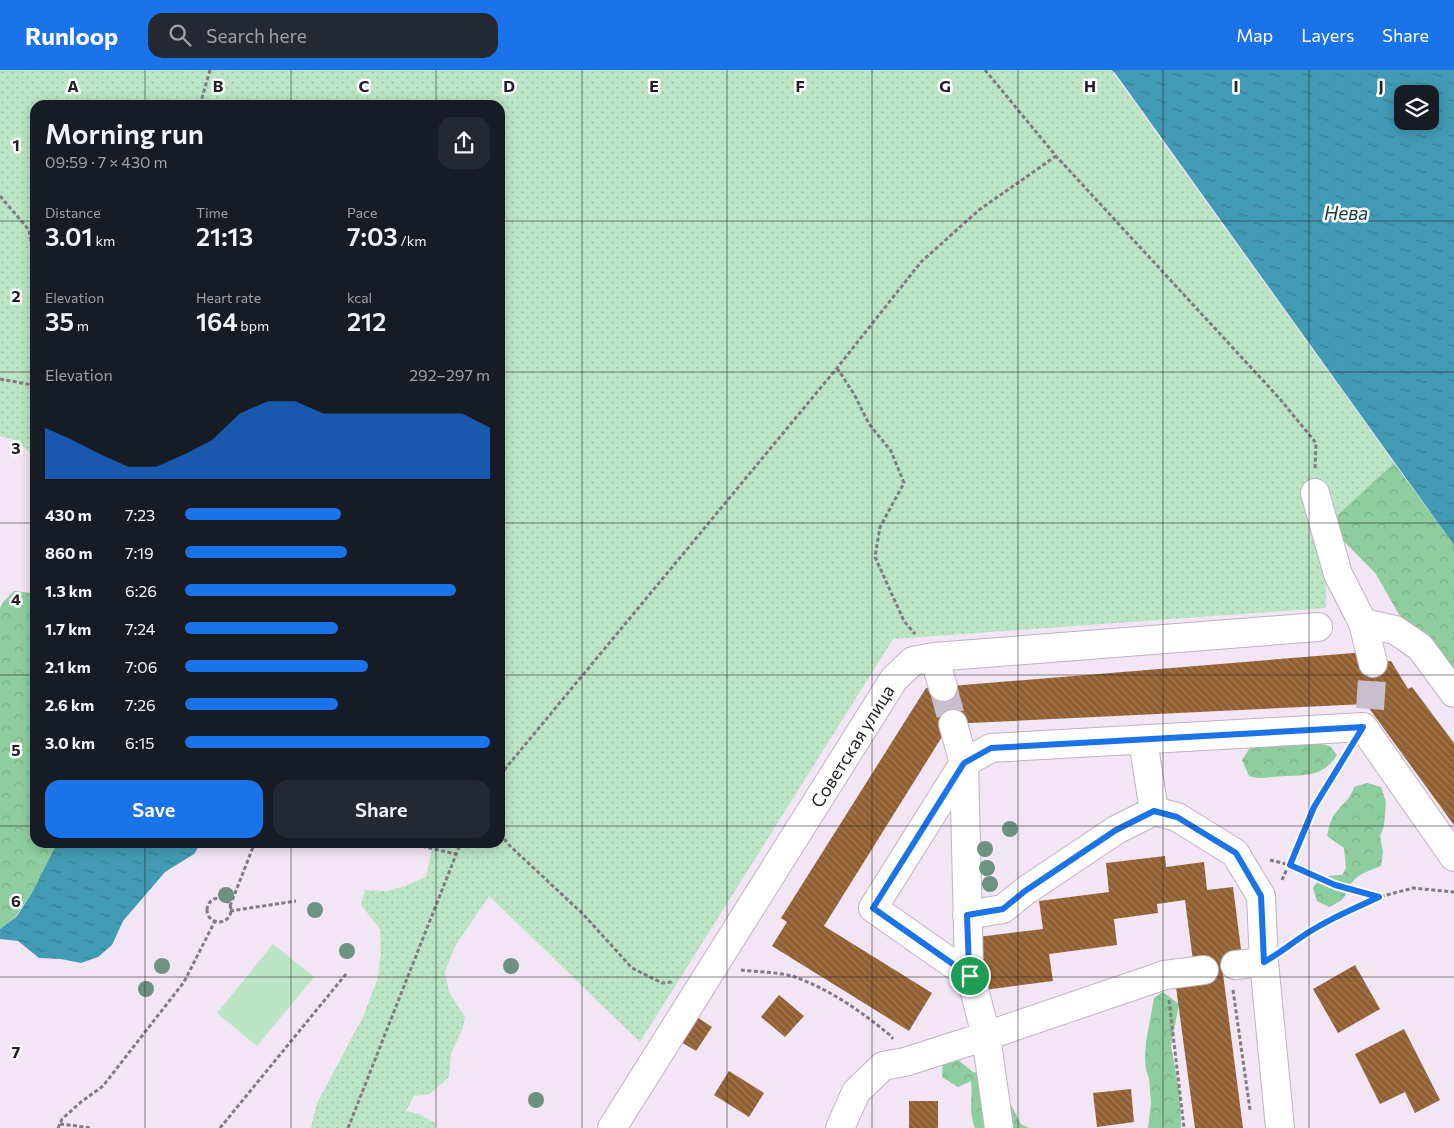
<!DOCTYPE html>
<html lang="en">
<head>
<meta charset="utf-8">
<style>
  :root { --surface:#171b24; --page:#242831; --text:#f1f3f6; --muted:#9ea1a6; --accent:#1a73e8 }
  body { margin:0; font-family:Commissioner,sans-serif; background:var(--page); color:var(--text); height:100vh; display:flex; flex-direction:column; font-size:19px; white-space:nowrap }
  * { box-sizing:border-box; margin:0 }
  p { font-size:16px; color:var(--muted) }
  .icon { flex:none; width:28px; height:28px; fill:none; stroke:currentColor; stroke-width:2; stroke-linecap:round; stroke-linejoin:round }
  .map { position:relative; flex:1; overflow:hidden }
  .panel { position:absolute; left:30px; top:30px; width:475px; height:748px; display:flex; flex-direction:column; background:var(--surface); border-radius:15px; box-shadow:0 2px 12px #0003 }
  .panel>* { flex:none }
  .controls { position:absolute; left:1394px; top:15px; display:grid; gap:10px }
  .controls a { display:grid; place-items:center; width:45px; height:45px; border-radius:10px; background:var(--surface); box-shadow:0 2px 12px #0003; font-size:25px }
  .pin { position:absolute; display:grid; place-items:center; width:42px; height:42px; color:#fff; margin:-21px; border:2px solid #fff; border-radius:50%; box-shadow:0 1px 5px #0007 }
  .round { display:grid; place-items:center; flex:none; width:52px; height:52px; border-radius:15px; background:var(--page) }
  .overview { display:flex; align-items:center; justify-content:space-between; height:85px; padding:0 15px }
  h1 { font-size:28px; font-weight:600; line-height:38px }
  .metrics { display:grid; grid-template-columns:repeat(3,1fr); gap:8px; height:85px; padding:5px 15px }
  .metrics div { display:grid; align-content:center }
  .metrics b { font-size:25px; font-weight:600 }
  .metrics small { font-size:14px; font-weight:400 }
  .metrics p { font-size:14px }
  .chart { height:140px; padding:10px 15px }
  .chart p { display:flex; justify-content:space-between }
  .chart svg { width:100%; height:90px; margin-top:5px; fill:var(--accent); opacity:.7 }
  .action { display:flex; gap:10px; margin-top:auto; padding:10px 15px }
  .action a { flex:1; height:58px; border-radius:15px; background:var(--accent); color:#fff; font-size:20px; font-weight:600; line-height:58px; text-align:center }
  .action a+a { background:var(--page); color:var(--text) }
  ul { padding:0 15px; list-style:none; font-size:16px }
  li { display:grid; grid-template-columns:80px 60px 1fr; align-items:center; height:38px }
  li i { height:12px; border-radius:6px; background:var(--accent) }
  header { display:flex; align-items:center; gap:30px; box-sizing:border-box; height:70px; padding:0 25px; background:var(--accent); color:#fff }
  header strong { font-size:24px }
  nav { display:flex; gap:28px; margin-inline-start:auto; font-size:18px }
  .search { width:350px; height:45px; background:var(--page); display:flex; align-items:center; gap:12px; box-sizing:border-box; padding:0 18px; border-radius:15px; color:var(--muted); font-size:19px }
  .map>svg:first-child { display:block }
</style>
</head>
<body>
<header>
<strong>Runloop</strong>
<div class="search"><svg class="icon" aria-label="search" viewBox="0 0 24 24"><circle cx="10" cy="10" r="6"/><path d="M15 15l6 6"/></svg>Search here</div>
<nav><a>Map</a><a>Layers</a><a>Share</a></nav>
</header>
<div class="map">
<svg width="1454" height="1058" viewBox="0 0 1454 1058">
  <defs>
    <pattern id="forest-crowns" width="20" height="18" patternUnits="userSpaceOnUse" patternTransform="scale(1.25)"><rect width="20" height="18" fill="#8ecd9e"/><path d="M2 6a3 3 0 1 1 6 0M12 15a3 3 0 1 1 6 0" fill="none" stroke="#7ab088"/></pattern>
    <pattern id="park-dots" width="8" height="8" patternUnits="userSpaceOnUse" patternTransform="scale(1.25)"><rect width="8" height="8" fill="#bbe5c5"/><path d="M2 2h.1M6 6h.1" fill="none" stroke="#a1c4a9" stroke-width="1.8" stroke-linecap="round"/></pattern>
    <pattern id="water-ripples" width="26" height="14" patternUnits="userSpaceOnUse" patternTransform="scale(1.25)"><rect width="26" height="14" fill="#429bb4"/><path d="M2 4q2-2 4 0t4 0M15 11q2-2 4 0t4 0" fill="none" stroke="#377e92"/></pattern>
    <pattern id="building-back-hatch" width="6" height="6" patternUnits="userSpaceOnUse" patternTransform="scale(1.25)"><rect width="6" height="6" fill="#925f30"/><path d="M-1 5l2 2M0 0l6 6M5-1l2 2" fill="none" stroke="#9f7b5b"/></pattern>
  </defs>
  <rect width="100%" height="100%" fill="#f2e5f4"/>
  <!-- green -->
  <path fill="#bbe5c5" d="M273,874L314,907L257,976L217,943Z"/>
  <!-- forest -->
  <path fill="url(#forest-crowns)" d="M1394,393L1454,475V620L1398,543L1376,504L1327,454Z
    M14,521L32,523L35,525V772L57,773L33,821L16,846L0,859V538L3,532Z
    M1258,673H1316L1330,676L1337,685C1324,705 1310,705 1289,706C1278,706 1268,708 1257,708L1249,706L1242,690L1249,679Z
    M1367,713L1381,717L1386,732L1384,756L1380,766L1383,782L1381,796C1371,800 1360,803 1353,811C1341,825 1352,827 1329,837L1317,831L1313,818C1321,805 1327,806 1342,805L1346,798L1344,778L1327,766C1329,757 1331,747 1338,740C1346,730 1349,731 1354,717Z
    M1163,922L1179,934L1171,976L1180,1026L1181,1058H1148L1151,1033L1149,1008L1146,1000L1145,989L1146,972L1154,928Z
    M957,989L973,1002L1001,1006L1009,1031L1021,1054L1029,1058H975C968,1039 973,1029 971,1011L958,1017L942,1007L943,992Z"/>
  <!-- park -->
  <path fill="url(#park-dots)" d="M0,0H1111L1394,393L1327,455L1326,538L893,569L640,972L489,826L455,876L445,902L449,922L465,947L463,957L451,984L449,1007L430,1024L414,1026L406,1041L419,1044L435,1053V1058H311L317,1033L364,945L378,907L381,880L380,859L361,835L365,820L387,821L405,816L426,807L433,773L500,772V35H35V388L18,371L0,366Z"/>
  <!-- water -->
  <path fill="url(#water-ripples)" fill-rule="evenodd" d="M1111,0H1454V475L1115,3ZM1402,24H1430V51H1402Z
    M57,773V772L201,773L194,784L165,802L123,851L112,875L98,887L81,893L61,889L39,888L18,871L0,869V859L17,846L33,821Z"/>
  <!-- building -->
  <path fill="url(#building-back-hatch)" d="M1366,582L1368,594L1391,591L1408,619L1412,617L1454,673V755L1366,634L950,654L824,856L932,923L909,961L772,876L787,852L781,848L926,618Z
    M1165,786L1166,797L1204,792L1207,820L1233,817L1242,887L1236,902L1223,904L1243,1058H1195L1175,910L1193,891L1185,830L1157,834L1158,843L1114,849L1117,875L1049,884L1053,911L984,920L978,867L1043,859L1039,831L1109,822L1106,793Z
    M1355,895L1380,939L1338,963L1313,919Z
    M779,925L804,946L785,967L761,947Z
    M697,947L712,957L696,981L681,972Z
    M1404,959L1440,1030L1415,1043L1405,1022L1380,1034L1355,984Z
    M729,1001L764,1023L749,1047L714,1025Z
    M1131,1019L1134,1052L1097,1057L1093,1023Z
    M909,1031H938V1058H909Z"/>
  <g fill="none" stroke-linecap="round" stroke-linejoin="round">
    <!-- minor-tunnel -->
    <path stroke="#c9becb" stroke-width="28" stroke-dasharray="28 14" stroke-linecap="butt" d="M943,617L953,654
      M1370,639L1373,593"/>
    <!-- minor casing -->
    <g stroke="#c0b3c1" stroke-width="30">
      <path id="minor" d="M1315,423L1338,504L1363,553L1373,593
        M1363,553L1395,560L1420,577L1454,623
        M934,587L943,617
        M953,654L964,693L969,899L986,966L999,1058
        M1143,670L1154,741
        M967,845L1003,839L1025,821L1116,760L1154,741L1177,747L1235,783L1261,826L1264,892L1280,1058
        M1235,895L1264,892
        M970,906L873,838L964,693L991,678L1363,657L1454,787
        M612,1058L894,609L913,591L934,587L1318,557
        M840,1058L856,1022L883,996L905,992L986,966L1165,905L1204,900"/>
    </g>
    <!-- path -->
    <path stroke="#837a84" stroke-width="3" stroke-dasharray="4 2.5" stroke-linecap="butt" d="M985,0L1056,86L1280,329L1316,373L1315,399
      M200,35L210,0
      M0,126L29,160L35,199
      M837,298L854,324L869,354L891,381L904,413L880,457L875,487L904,551L915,564
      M0,309L33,315L35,314
      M500,705L837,298L921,192L979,140L1056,86
      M500,764L510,776L583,844L632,898L662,913L672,912
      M403,772L456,784
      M1270,790L1290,795L1335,815L1379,827L1413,818L1454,822
      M1282,810L1314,737L1347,683
      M207 840a12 12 0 1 1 24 0a12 12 0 1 1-24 0Z
      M230,836L255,772
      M230,841L296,831
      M1290,875C1316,854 1348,841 1379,827
      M741,900C757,902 780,902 795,907C831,920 862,942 891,966L893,969
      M1233,920L1250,1040
      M1169,930L1184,1058
      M60,1054L92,1058
      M58,1058L62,1049L81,1032L103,1016L184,912L215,851
      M220,1058L346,904
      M348,1058L461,772"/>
    <!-- minor -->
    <use href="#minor" stroke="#fff" stroke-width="28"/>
  </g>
  <!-- trees -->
  <g fill="#6e9282">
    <circle cx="1010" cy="759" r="8"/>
    <circle cx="985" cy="779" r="8"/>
    <circle cx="987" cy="798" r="8"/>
    <circle cx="990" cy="814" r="8"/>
    <circle cx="226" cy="825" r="8"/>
    <circle cx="315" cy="840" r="8"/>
    <circle cx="347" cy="881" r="8"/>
    <circle cx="162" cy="896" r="8"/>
    <circle cx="511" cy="896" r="8"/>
    <circle cx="146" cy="919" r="8"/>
    <circle cx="536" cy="1030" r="8"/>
  </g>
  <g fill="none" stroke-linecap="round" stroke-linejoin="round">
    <!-- route casing -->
    <g stroke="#fff" stroke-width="10">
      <path id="route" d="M1363,657L1314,737L1290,795L1335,815L1379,827C1353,839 1324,851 1300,868C1288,876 1277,885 1264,892L1261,826L1236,783L1177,747L1154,741L1116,760L1025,821L1003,839L967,845L969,899L970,906L873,838L964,693L991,678Z"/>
    </g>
    <!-- route -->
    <use href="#route" stroke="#1a73e8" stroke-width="6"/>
  </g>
  <!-- grid -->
  <path fill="none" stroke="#252025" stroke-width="1" stroke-opacity="0.55" d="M145,0V35M291,0V35M436,0V35M582,0V1058M727,0V1058M872,0V1058M1018,0V1058M1163,0V1058M1309,0V1058M0,151H35M500,151H1454M0,302H35M500,302H1454M0,453H35M500,453H1454M0,605H35M500,605H1454M0,756H35M500,756H1454M145,772V1058M291,772V1058M436,772V1058M0,907H1454"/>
  <g text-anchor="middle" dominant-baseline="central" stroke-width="5" stroke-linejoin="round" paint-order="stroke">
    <!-- street labels -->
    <g font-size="18" fill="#252025" stroke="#fff">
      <text transform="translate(852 676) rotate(-58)">Советская улица</text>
    </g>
    <!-- water labels -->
    <g font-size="19" font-style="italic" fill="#133c48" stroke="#fff">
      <text x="1346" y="142">Нева</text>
    </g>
  </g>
  <g font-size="16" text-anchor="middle" font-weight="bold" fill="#252025" stroke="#fff" stroke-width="5" stroke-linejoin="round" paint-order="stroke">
    <text x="73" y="22">A</text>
    <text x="218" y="22">B</text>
    <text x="364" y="22">C</text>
    <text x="509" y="22">D</text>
    <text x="654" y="22">E</text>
    <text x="800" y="22">F</text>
    <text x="945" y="22">G</text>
    <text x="1090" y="22">H</text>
    <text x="1236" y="22">I</text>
    <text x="1381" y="22">J</text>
    <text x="16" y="81">1</text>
    <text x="16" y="232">2</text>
    <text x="16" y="384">3</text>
    <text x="16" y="535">4</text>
    <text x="16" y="686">5</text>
    <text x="16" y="837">6</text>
    <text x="16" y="988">7</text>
  </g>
</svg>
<div class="controls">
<a><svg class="icon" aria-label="layers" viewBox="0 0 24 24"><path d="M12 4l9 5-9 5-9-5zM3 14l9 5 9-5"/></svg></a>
</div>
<div class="pin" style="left:970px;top:906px;background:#1e9e55"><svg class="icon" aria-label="arrive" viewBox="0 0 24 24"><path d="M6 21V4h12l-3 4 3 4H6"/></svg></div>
<section class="panel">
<div class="overview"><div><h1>Morning run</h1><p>09:59 · 7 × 430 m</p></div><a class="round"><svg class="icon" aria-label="share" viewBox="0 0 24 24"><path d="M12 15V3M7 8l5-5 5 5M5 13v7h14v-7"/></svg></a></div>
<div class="metrics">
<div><p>Distance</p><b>3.01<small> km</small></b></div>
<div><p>Time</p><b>21:13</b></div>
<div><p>Pace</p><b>7:03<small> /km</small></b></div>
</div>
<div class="metrics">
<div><p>Elevation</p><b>35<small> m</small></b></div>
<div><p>Heart rate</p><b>164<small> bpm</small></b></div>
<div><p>kcal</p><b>212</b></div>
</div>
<div class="chart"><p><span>Elevation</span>292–297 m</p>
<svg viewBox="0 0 160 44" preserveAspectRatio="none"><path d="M0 44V19L10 25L20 32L30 38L40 38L50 32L60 25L70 12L80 6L90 6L100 12L110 12L120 12L130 12L140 12L150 12L160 19V44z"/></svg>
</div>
<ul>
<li><b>430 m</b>7:23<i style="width:51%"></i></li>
<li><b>860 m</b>7:19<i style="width:53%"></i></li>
<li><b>1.3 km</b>6:26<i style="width:89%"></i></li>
<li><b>1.7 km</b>7:24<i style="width:50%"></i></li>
<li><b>2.1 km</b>7:06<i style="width:60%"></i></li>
<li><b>2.6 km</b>7:26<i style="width:50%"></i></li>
<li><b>3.0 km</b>6:15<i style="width:100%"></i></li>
</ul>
<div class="action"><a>Save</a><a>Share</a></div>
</section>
</div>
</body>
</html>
